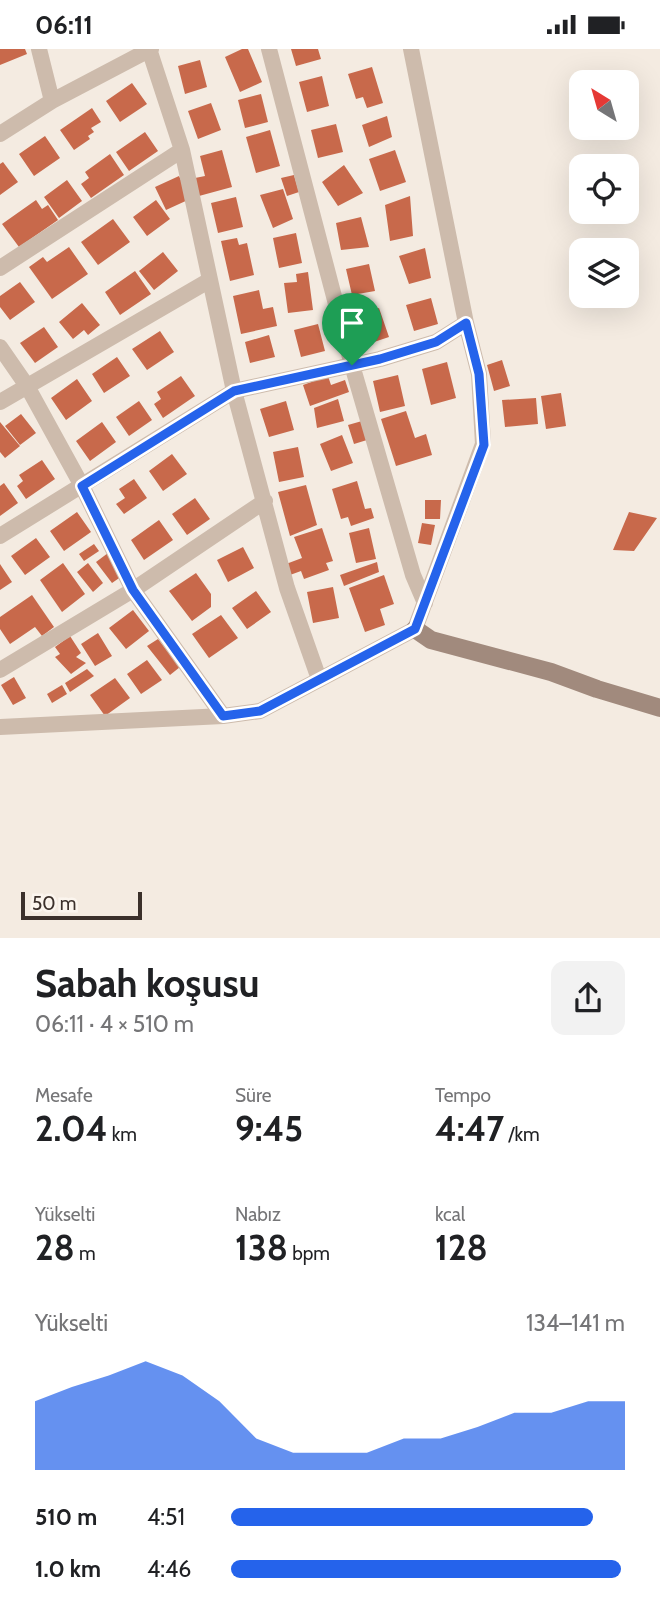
<!DOCTYPE html>
<html lang="tr">
<head>
<meta charset="utf-8">
<style>
  :root { --surface:#fff; --page:#f2f2f2; --text:#202124; --muted:#757577; --accent:#2563eb }
  body { margin:0; font-family:Cabin,sans-serif; background:var(--page); color:var(--text); height:100vh; display:flex; flex-direction:column; font-size:26px; white-space:nowrap }
  * { box-sizing:border-box; margin:0 }
  p { font-size:23px; color:var(--muted) }
  .icon { flex:none; width:38px; height:38px; fill:none; stroke:currentColor; stroke-width:2; stroke-linecap:round; stroke-linejoin:round }
  .map { position:relative; height:889px; overflow:hidden }
  .details { display:flex; flex-direction:column; background:var(--surface); flex:1 }
  .details>* { flex:none }
  .needle { width:46px; rotate:323deg }
  .fabs { position:absolute; left:569px; top:21px; display:grid; gap:14px }
  .fabs a { display:grid; place-items:center; width:70px; height:70px; border-radius:14px; background:var(--surface); box-shadow:0 7px 28px #0002; font-size:35px }
  .scale { position:absolute; left:21px; bottom:18px; width:121px; box-sizing:border-box; padding-left:7px; border:4px solid #3b302b; border-top:0; font-size:19px; line-height:24px; white-space:nowrap; color:#3b302b; -webkit-text-stroke:5px #fbf5ee; paint-order:stroke }
  .pin { position:absolute; display:grid; place-items:center; width:60px; height:60px; color:#fff; margin:-72px -30px; border-radius:50% 50% 50% 0; rotate:-45deg; box-shadow:0 0 7px #0007 }
  .pin .icon { rotate:45deg }
  .round { display:grid; place-items:center; flex:none; width:74px; height:74px; border-radius:14px; background:var(--page) }
  .head { display:flex; align-items:center; justify-content:space-between; height:119px; padding:0 35px }
  h1 { font-size:38px; font-weight:700; line-height:52px }
  .stats { display:grid; grid-template-columns:repeat(3,1fr); gap:10px; height:119px; padding:7px 35px }
  .stats div { display:grid; align-content:center }
  .stats b { font-size:35px; font-weight:700 }
  .stats small { font-size:19px; font-weight:400 }
  .stats p { font-size:19px }
  .chart { height:196px; padding:14px 35px }
  .chart p { display:flex; justify-content:space-between }
  .chart svg { width:100%; height:126px; margin-top:7px; fill:var(--accent); opacity:.7 }
  ul { padding:0 35px; list-style:none; font-size:23px }
  li { display:grid; grid-template-columns:112px 84px 1fr; align-items:center; height:52px }
  li i { height:18px; border-radius:9px; background:var(--accent) }
  .status { display:flex; justify-content:space-between; align-items:center; height:49px; padding:0 35px; background:var(--surface); direction:ltr }
  .status svg { height:19px; fill:currentColor }
  .map>svg:first-child { display:block }
</style>
</head>
<body>
<div class="status"><b>06:11</b><svg viewBox="0 0 49 12"><path d="M0 12V9h3v3zM5 12V6h3v6zM10 12V3h3v9zM15 12V0h3v12zM26 1h20v11H26zM47 4h2v5h-2z"/></svg></div>
<div class="map">
<svg width="660" height="889" viewBox="0 0 660 889">
  <rect width="100%" height="100%" fill="#f4ebe1"/>
  <!-- building -->
  <path fill="#c8694b" d="M0,0H25L27,5L0,16Z
    M242,0H248L262,33L240,43L225,8Z
    M291,0H318L321,10L296,17Z
    M200,11L207,38L185,45L178,17Z
    M372,18L383,54L367,59L363,48L356,50L348,25Z
    M322,27L329,57L307,63L299,33Z
    M132,34L147,55L120,73L106,52Z
    M261,45L268,73L245,79L238,51Z
    M211,54L221,81L198,90L188,62Z
    M92,59L101,73L91,79L94,83L88,87L90,90L74,101L60,81Z
    M387,67L392,88L369,98L362,76Z
    M336,75L343,103L318,109L311,81Z
    M270,81L280,117L256,124L246,88Z
    M145,83L158,102L129,122L116,103Z
    M45,87L60,109L34,127L19,105Z
    M222,101L232,138L199,147L195,129L205,127L200,107Z
    M395,101L406,133L380,142L369,110Z
    M110,105L124,126L91,149L81,135L89,129L85,123Z
    M3,113L18,133L0,146V115Z
    M344,116L363,144L338,157L322,133Z
    M294,126L299,143L287,147L281,129Z
    M179,127L190,150L166,161L155,138Z
    M67,131L82,152L59,169L44,148Z
    M283,140L293,170L273,179L260,146Z
    M410,147L413,187L390,192L385,156Z
    M236,148L243,178L218,184L211,154Z
    M36,151L42,160L48,156L58,171L19,198L2,175Z
    M156,151L170,170L147,187L133,168Z
    M361,168L369,198L341,201L336,174Z
    M113,170L130,193L98,216L81,193Z
    M296,184L302,214L279,219L273,189Z
    M237,189L239,196L247,194L254,226L230,232L221,192Z
    M69,198L88,225L52,250L29,218L43,208L47,213Z
    M425,199L431,229L409,235L399,207Z
    M163,203L178,222L154,241L139,222Z
    M369,215L375,242L352,246L346,220Z
    M135,222L151,245L120,266L105,243Z
    M308,223L313,261L288,264L284,234L297,233L296,225Z
    M20,233L35,253L10,271L0,258V247Z
    M259,241L263,260L273,258L277,277L241,285L233,247Z
    M431,249L438,275L414,282L406,256Z
    M82,254L100,276L88,286L84,281L73,290L59,273Z
    M379,259L389,288L365,296L356,266Z
    M318,275L325,302L301,308L294,281Z
    M44,278L58,298L35,314L20,294Z
    M160,282L174,303L147,321L132,300Z
    M269,286L275,308L250,314L245,293Z
    M117,308L130,327L104,344L92,325Z
    M502,311L510,337L494,342L487,316Z
    M447,313L456,349L431,356L422,320Z
    M398,326L405,357L380,363L373,332Z
    M181,327L195,347L163,369L154,355L161,350L157,343Z
    M328,327L331,336L345,331L349,343L310,357L303,336Z
    M77,330L92,352L66,371L51,349Z
    M561,344L566,377L546,380L541,347Z
    M536,349L538,375L505,378L502,351Z
    M338,350L344,372L317,379L314,359Z
    M139,352L152,371L129,387L116,368Z
    M286,352L294,381L269,388L260,360Z
    M406,362L415,389L426,385L432,406L396,417L381,370Z
    M21,365L36,384L20,396L5,377Z
    M362,372L367,391L354,395L348,376Z
    M0,373L20,397L5,409L0,403Z
    M102,373L116,393L90,412L76,392Z
    M342,386L353,414L331,422L320,395Z
    M298,398L304,428L279,433L273,403Z
    M172,405L187,425L163,442L149,422Z
    M42,411L55,430L26,450L17,437L23,432L19,426Z
    M134,430L147,449L124,465L116,455L125,449L119,440Z
    M357,432L365,460L371,459L374,469L351,477L348,468L341,470L332,440Z
    M4,434L18,454L0,467V437Z
    M306,436L317,476L290,487L278,443Z
    M195,449L210,470L187,486L172,465Z
    M425,451H441L440,470H425Z
    M77,463L91,483L64,502L50,482Z
    M629,463L657,469L634,502L613,501Z
    M159,471L173,491L144,511L131,491Z
    M422,474L435,476L431,496L418,494Z
    M322,479L333,512L326,514L329,521L304,530L301,522L290,526L286,515L302,509L294,488Z
    M369,479L376,510L356,514L349,484Z
    M36,489L50,508L25,526L11,507Z
    M94,495L99,502L84,512L79,505Z
    M243,498L254,519L228,533L217,511Z
    M112,501L125,525L112,534L96,513Z
    M377,513L379,523L344,537L340,526Z
    M63,514L85,545L62,563L40,531Z
    M88,514L103,534L93,543L77,523Z
    M0,515L12,533L0,541Z
    M196,524L211,545V558L192,572L169,542Z
    M384,526L394,555L380,560L385,576L365,583L349,539Z
    M333,538L339,569L313,574L307,543Z
    M256,542L271,563L247,580L232,559Z
    M32,546L54,578L42,587L35,578L10,595L0,580V568Z
    M133,561L149,582L126,600L109,579Z
    M221,566L238,589L209,609L192,585Z
    M98,584L112,607L95,617L81,595Z
    M70,587L81,604L76,608L86,614L71,625L55,608L60,605L55,598Z
    M158,590L180,618L170,626L147,597Z
    M147,611L162,631L141,645L127,625Z
    M87,620L94,627L70,643L65,634Z
    M14,628L26,649L13,656L1,636Z
    M115,629L130,649L105,667L90,646Z
    M62,636L67,645L52,654L47,645Z"/>
  <g fill="none" stroke-linecap="round" stroke-linejoin="round">
    <!-- street -->
    <path stroke="#cdbbac" stroke-width="16" d="M39,0L52,52
      M149,0L182,101L234,342L287,539L319,630
      M269,0L352,316L413,526L425,554
      M0,85L52,52L151,0
      M0,219L182,101
      M0,298L27,337L82,437L133,541L223,667
      M0,353L210,231
      M0,487L234,342L380,310L436,293L466,274
      M0,621L133,541L265,452
      M0,678L223,667L260,662L415,580L483,395L479,325L466,274L411,0"/>
    <!-- secondary -->
    <path stroke="#a18a7d" stroke-width="18" d="M415,580L431,591L551,623L597,640L660,659"/>
  </g>
  <g fill="none" stroke-linecap="round" stroke-linejoin="round">
    <!-- route casing -->
    <g stroke="#fff" stroke-width="14">
      <path id="route" d="M466,274L479,325L484,396L415,580L260,662L223,667L133,541L82,437L234,342L380,310L436,293Z"/>
    </g>
    <!-- route -->
    <use href="#route" stroke="#2563eb" stroke-width="9"/>
  </g>
</svg>
<div class="fabs">
<a><svg class="needle" viewBox="-14 -14 28 28"><path d="M0-13l5 13h-10z" fill="#e53935"/><path d="M0 13l5-13h-10z" fill="#757577"/></svg></a>
<a><svg class="icon" aria-label="locate" viewBox="0 0 24 24"><circle cx="12" cy="12" r="6"/><path d="M12 2v4M12 18v4M2 12h4M18 12h4"/></svg></a>
<a><svg class="icon" aria-label="layers" viewBox="0 0 24 24"><path d="M12 4l9 5-9 5-9-5zM3 14l9 5 9-5"/></svg></a>
</div>
<div class="scale">50 m</div>
<div class="pin" style="left:352px;top:316px;background:#1e9e55"><svg class="icon" aria-label="arrive" viewBox="0 0 24 24"><path d="M6 21V4h12l-3 4 3 4H6"/></svg></div>
</div>
<section class="details">
<div class="head"><div><h1>Sabah koşusu</h1><p>06:11 · 4 × 510 m</p></div><a class="round"><svg class="icon" aria-label="share" viewBox="0 0 24 24"><path d="M12 15V3M7 8l5-5 5 5M5 13v7h14v-7"/></svg></a></div>
<div class="stats">
<div><p>Mesafe</p><b>2.04<small> km</small></b></div>
<div><p>Süre</p><b>9:45</b></div>
<div><p>Tempo</p><b>4:47<small> /km</small></b></div>
</div>
<div class="stats">
<div><p>Yükselti</p><b>28<small> m</small></b></div>
<div><p>Nabız</p><b>138<small> bpm</small></b></div>
<div><p>kcal</p><b>128</b></div>
</div>
<div class="chart"><p><span>Yükselti</span>134–141 m</p>
<svg viewBox="0 0 160 44" preserveAspectRatio="none"><path d="M0 44V20L10 15L20 11L30 6L40 11L50 20L60 33L70 38L80 38L90 38L100 33L110 33L120 29L130 24L140 24L150 20L160 20V44z"/></svg>
</div>
<ul>
<li><b>510 m</b>4:51<i style="width:92%"></i></li>
<li><b>1.0 km</b>4:46<i style="width:99%"></i></li>
</ul>
</section>
</body>
</html>
